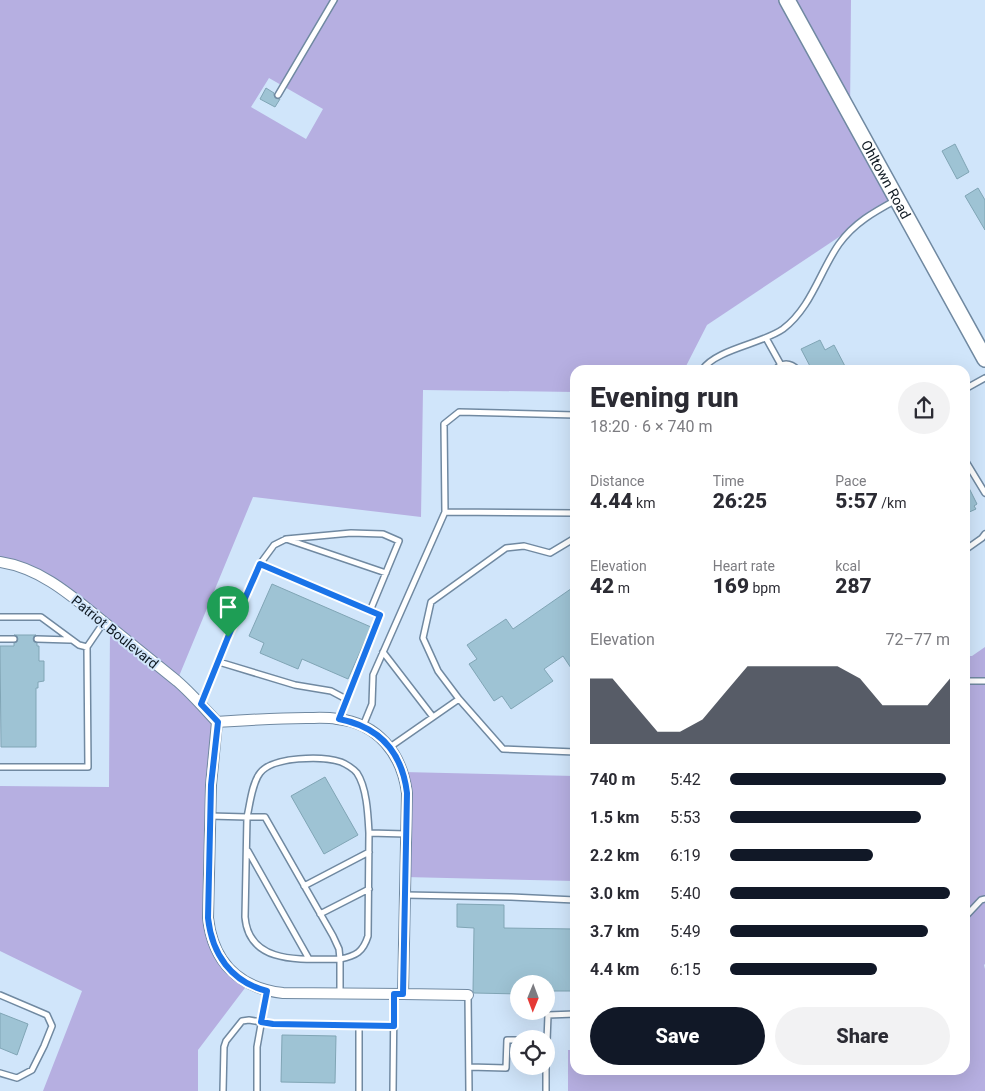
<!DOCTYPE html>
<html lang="en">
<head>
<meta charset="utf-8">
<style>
  :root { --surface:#fff; --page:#f2f2f3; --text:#2b2b33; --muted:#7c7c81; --accent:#111827 }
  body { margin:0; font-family:Roboto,sans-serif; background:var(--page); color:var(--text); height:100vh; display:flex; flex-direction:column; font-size:19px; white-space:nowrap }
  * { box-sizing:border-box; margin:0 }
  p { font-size:16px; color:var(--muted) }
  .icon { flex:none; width:28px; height:28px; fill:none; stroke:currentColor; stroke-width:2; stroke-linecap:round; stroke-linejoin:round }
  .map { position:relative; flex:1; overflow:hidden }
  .details { position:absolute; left:570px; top:365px; width:400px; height:710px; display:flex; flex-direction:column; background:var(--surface); border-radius:15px; box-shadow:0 5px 20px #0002 }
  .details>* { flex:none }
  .needle { width:32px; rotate:181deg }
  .buttons { position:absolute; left:510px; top:975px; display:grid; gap:10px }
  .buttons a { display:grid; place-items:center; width:45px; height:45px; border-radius:50%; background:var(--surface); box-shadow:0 5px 20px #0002; font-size:25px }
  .pin { position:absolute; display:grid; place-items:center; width:42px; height:42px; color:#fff; margin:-51px -21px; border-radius:50% 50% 50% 0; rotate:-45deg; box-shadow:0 0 5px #0007 }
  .pin .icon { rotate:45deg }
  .round { display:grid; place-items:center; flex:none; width:52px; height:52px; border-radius:26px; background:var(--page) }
  .head { display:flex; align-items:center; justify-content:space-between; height:85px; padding:0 20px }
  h1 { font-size:28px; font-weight:800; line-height:38px }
  .figures { display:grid; grid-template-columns:repeat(3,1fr); gap:8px; height:85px; padding:5px 20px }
  .figures div { display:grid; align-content:center }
  .figures b { font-size:21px; font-weight:800 }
  .figures small { font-size:14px; font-weight:400 }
  .figures p { font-size:14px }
  .chart { height:140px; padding:10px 20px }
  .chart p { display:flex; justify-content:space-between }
  .chart svg { width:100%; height:90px; margin-top:5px; fill:var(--accent); opacity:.7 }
  .button { display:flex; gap:10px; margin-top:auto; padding:10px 20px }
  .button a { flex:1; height:58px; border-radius:30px; background:var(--accent); color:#fff; font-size:20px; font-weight:800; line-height:58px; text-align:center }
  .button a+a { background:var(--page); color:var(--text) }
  ul { padding:0 20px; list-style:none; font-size:16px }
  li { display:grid; grid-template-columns:80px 60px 1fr; align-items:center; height:38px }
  li i { height:12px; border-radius:6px; background:var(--accent) }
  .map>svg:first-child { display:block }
</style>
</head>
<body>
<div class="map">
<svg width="985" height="1091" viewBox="0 0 985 1091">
  <rect width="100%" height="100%" fill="#d0e5fa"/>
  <!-- green -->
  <path fill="#b6afe1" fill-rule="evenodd" d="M0,0H851L850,115L896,199L707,325L684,370H575V392L423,390L421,517L253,497L177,681L217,722L208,918L214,945L248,984L198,1050V1091H43L82,991L0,951V786L109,787L110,627L54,583L0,562ZM269,78L323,109L306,139L251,107Z
    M985,647V964L984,965L985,969V1091H568V1050H575V1070H965V656H972Z
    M403,772L575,776V881L405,877Z"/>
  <!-- building -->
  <path fill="#9ec3d4" stroke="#80a5b5" d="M266,88L274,93V95L275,98L280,99L275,107L260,99Z
    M955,144L969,172L957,179L942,151Z
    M978,188L985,200V230L965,196Z
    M820,340L825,350L834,345L847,370H812L801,349Z
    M965,480L977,504L974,506L976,509L965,514Z
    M272,584L371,627L348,679L302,659L298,669L260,653L264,643L249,636Z
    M575,586V674L563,656L544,669L553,681L511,709L502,696L494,701L469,664L477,659L467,645L506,619L513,629Z
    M14,635H36L34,636L33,639L34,642L37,643V646H39V661H44V681L38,682V688H36V747H1L0,646H14V643L17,642L18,639L17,636Z
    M325,777L358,835L324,854L291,796Z
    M457,904L504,905V928L575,929V991H546V984H519V994L474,993L473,991L474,928L457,927Z
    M0,1013L28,1024L17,1055L0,1048Z
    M282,1035L336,1036L335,1083L281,1082Z"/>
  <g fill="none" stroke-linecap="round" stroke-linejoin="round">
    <!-- lane casing -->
    <g stroke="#7089a1" stroke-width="8">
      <path id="lane" d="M278,95L334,0
        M766,338L781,365
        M702,370C716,349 762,344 783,329C811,308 820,271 839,244C854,223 874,212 896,200
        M775,370C782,362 790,362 798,370
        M965,389L985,378
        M965,460L985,493
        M445,512L575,513
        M286,539L351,533L383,534L399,541L370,611
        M965,550L982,538L985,534
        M260,564L274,545L286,539L386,573
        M0,617H41L79,645L87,647
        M0,639H14
        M37,639L70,640
        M383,652L433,717
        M219,662L295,685L331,691L346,699
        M965,681H985
        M459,699L438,671L423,638L431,602L506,548L524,546L550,553L575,538
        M201,704L228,637L260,564L380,615L339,719
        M363,726L372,704L373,675L445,512L444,424L459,412L575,415
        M390,747L459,699L503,749L575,752
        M0,767H88L87,647L104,622
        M210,816L247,817C250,804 252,783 260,773C273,756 323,756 341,762C346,764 354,769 357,773C367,788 368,815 369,833L406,834
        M248,851L309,959
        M304,886L369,852
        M405,895L511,897L575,900
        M320,914L369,889
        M965,917L981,900L985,899
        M340,993V959C304,959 249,966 245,917L247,817H265L333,936L339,949L340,959C356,956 363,952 368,936L369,833
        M0,995L47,1015L52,1026L44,1046L32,1070L17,1078L0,1073
        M468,995L469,1091
        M546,1041V1091
        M547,1041L548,1015L575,1014
        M469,1067L506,1068L507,1040H519
        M223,1091L224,1047L226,1041L242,1021L249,1020L273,1024L359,1025
        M257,1091V1047L267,991
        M359,1091V1025L394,1026
        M393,1091L394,994"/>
    </g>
    <!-- street casing -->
    <g stroke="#7089a1" stroke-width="12">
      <path id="street" d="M0,562C46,569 79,603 114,630C135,647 156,664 177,681C191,693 204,708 217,722
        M217,722L211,785L208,918C213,962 239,988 283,993L403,994L468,995
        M217,722C247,720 276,718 306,718C316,718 327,717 337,719C378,723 402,754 407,793L403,994"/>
    </g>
    <!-- secondary casing -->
    <g stroke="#7089a1" stroke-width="18">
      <g id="secondary">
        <path id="s1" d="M787,0L985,359"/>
      </g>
    </g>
    <!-- lane -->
    <use href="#lane" stroke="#fff" stroke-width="5"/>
    <!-- street -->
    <use href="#street" stroke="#fff" stroke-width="10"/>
    <!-- secondary -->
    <use href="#secondary" stroke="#fff" stroke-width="15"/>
  </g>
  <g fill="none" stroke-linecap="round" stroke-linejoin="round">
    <!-- route casing -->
    <g stroke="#fff" stroke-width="10">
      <path id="route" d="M260,564L380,615L339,719C380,727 402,752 407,793L403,994H394V1026L273,1024L261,1022L267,991C231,982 212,954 208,918L211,785L218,722L201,704L228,637Z"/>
    </g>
    <!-- route -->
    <use href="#route" stroke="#1a73e8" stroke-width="6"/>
  </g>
  <g text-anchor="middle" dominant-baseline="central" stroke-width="4" stroke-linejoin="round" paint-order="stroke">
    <!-- street labels -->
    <g font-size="14" fill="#0f1922" stroke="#d0e5fa">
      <text stroke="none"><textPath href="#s1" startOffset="205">Ohltown Road</textPath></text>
      <text transform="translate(115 632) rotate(39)">Patriot Boulevard</text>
    </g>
  </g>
</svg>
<div class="buttons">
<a><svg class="needle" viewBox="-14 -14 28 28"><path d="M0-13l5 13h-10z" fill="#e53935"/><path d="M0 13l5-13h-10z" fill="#7c7c81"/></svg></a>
<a><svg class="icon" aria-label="locate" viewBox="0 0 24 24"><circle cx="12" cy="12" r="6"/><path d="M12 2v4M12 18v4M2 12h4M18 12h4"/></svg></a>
</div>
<div class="pin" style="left:228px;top:637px;background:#1e9e55"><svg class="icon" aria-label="arrive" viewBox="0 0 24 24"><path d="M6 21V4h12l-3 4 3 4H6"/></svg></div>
<section class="details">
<div class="head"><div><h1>Evening run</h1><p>18:20 · 6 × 740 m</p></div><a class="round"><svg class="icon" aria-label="share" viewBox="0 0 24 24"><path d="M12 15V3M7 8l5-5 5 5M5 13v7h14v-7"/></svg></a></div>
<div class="figures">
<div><p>Distance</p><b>4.44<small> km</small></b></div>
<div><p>Time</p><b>26:25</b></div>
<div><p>Pace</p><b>5:57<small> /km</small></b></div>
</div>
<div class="figures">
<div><p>Elevation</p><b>42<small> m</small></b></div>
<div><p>Heart rate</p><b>169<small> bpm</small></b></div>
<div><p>kcal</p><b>287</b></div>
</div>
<div class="chart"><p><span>Elevation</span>72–77 m</p>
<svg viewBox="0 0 160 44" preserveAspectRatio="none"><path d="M0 44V12L10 12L20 25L30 38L40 38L50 32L60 19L70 6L80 6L90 6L100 6L110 6L120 12L130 25L140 25L150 25L160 12V44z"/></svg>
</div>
<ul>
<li><b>740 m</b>5:42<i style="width:98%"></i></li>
<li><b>1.5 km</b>5:53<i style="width:87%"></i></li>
<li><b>2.2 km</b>6:19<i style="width:65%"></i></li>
<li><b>3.0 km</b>5:40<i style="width:100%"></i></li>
<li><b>3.7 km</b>5:49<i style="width:90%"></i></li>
<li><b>4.4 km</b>6:15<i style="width:67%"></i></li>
</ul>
<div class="button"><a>Save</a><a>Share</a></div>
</section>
</div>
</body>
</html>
